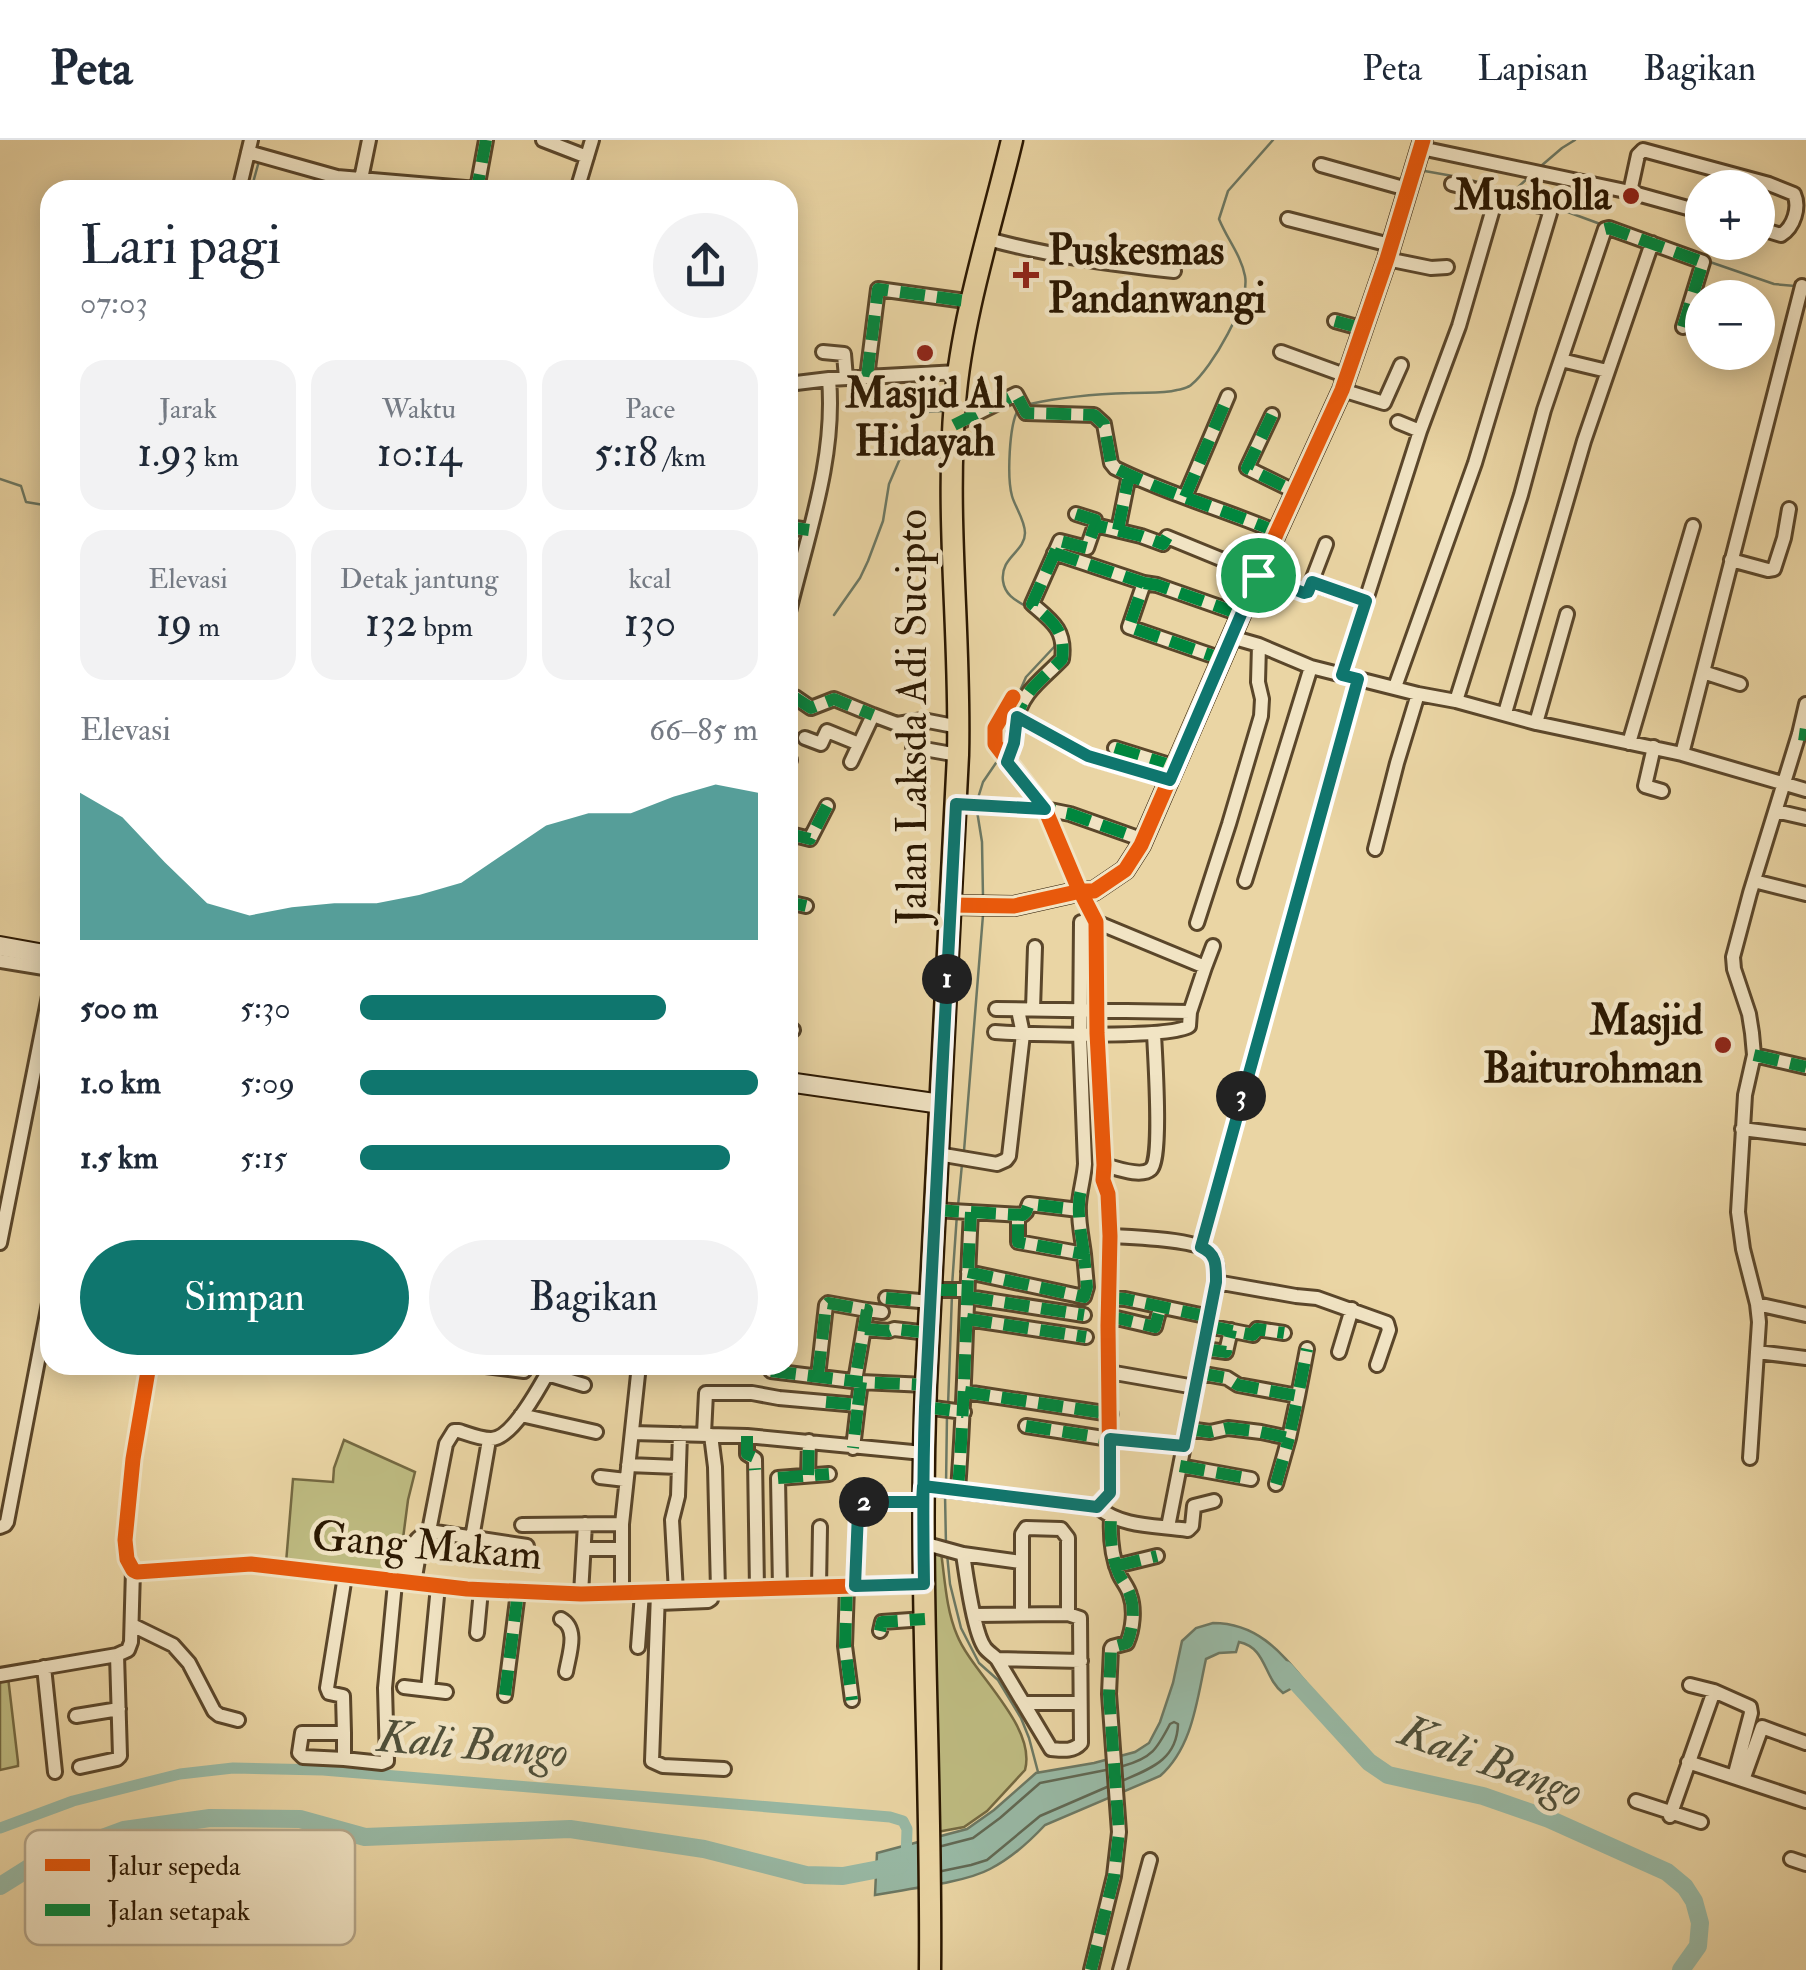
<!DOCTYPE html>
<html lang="id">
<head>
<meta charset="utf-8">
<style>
  :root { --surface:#fff; --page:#f2f2f3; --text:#1f2937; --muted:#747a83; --line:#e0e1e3; --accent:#0f766e }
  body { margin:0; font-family:"IM FELL Double Pica",serif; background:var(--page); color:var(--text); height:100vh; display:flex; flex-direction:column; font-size:38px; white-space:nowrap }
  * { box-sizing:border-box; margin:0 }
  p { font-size:32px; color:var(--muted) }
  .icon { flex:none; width:55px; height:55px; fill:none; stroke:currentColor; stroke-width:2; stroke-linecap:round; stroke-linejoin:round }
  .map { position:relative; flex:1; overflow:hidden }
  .details { position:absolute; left:40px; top:40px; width:758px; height:1195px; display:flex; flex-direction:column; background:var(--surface); border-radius:30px; box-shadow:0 5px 25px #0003 }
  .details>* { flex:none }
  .tools { position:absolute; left:1685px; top:30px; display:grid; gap:20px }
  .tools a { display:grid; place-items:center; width:90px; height:90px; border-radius:50%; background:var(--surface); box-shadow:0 5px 25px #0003; font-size:50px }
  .pin { position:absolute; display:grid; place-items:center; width:85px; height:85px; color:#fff; margin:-42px; border:5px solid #fff; border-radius:50%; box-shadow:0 2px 10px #0007 }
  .km { position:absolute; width:50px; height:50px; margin:-25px; border-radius:50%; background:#222; color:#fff; font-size:28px; line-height:50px; text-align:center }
  .round { display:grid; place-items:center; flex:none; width:105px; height:105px; border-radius:52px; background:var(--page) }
  .headline { display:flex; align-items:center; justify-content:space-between; height:170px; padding:0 40px }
  h1 { font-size:55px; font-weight:600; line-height:75px }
  .figures { display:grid; grid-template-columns:repeat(3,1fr); gap:15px; height:170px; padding:10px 40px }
  .figures div { display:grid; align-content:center; border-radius:25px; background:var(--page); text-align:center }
  .figures b { font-size:42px; font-weight:600 }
  .figures small { font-size:28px; font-weight:400 }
  .figures p { font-size:28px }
  .chart { height:280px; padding:20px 40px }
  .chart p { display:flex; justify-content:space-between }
  .chart svg { width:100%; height:180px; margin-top:10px; fill:var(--accent); opacity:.7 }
  .cta { display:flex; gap:20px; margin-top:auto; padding:20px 40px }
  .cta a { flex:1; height:115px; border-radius:60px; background:var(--accent); color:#fff; font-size:40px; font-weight:600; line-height:115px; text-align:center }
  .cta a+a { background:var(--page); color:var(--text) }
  ul { padding:0 40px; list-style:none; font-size:32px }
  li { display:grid; grid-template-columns:160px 120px 1fr; align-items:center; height:75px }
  li i { height:25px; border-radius:12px; background:var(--accent) }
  header { display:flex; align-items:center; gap:60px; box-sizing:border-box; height:140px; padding:0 50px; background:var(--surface); border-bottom:2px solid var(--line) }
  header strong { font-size:48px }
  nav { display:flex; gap:55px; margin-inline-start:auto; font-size:35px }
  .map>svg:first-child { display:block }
</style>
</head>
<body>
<header>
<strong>Peta</strong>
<nav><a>Peta</a><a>Lapisan</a><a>Bagikan</a></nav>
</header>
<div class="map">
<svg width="1806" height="1830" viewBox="0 0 1806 1830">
  <rect width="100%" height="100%" fill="#ead5a4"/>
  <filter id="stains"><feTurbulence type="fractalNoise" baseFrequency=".002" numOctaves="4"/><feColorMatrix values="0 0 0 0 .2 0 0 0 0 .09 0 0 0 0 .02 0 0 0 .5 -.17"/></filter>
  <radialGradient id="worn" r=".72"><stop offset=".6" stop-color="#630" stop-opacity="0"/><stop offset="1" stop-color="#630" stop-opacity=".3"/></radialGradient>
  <!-- green -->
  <path fill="#bebb81" stroke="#746941" stroke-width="2.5" d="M344,1300L415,1332L408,1360L398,1437L286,1423L293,1339L333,1342L334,1328Z
    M930,1408L941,1412C945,1440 946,1469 957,1495C972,1533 1037,1586 1025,1630L987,1671L964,1687L937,1692Z
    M8,1537L18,1622V1626L0,1630V1538Z"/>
  <!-- water -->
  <path fill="#98b9a5" stroke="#6c7863" stroke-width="2.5" d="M1213,1483C1256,1483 1279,1510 1305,1541L1283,1553C1263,1537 1267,1508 1239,1502L1236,1512L1219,1513L1206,1519C1197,1559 1193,1607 1160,1636L1045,1685C1030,1701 1010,1719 990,1729C964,1743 906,1749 875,1755L877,1713L967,1689L994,1670L1036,1633L1094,1623L1135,1612L1149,1603L1160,1582L1173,1543L1182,1501L1196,1488Z"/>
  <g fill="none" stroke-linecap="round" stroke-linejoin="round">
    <!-- shore -->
    <path stroke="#616853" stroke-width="2.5" d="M1123,1626C1152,1618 1157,1609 1170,1584L1174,1582L1178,1584C1177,1619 1152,1628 1124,1640
      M942,1706L973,1698L1000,1678L1040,1643L1106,1630
      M942,1731L971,1725L987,1720L1040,1676L1107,1647"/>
    <!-- stream -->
    <path stroke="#6c7863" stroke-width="2.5" d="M1541,26L1562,8L1575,0
      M1419,30L1464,38L1518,54
      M251,50L259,21
      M1515,50L1531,35
      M1554,67L1603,85
      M1710,122L1774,144L1795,146
      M1030,264C1062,257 1097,254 1130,253C1145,252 1162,254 1177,250C1180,250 1189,247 1191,245C1212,228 1250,162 1245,136C1241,115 1227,99 1219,79L1228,51L1273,0
      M1018,270C1009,285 1007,338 1012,356C1015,367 1025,380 1025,393C1025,412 1000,417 1003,441C1005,456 1017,461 1029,468
      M0,339L21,346L26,362L50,366
      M834,475L860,438L868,421L883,381L889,344L917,279L926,272L944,271
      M1019,553L1026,537L1055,506L1054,495
      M978,658L983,642L1000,617
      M977,671L982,702L983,757
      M964,1011L983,775
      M958,1066L962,1024
      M952,1146L957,1074
      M948,1266L952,1154
      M946,1346L947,1274
      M945,1354L946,1406
      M947,1414L950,1444L961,1488L979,1523L998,1540L1021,1578L1029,1598L1038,1632"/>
    <!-- canal -->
    <path stroke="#98b9a5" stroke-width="11" d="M0,1688L73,1661L180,1634L233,1628L323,1630L890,1677L903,1681L907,1689L906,1720"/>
    <!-- river -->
    <path stroke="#98b9a5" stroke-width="18" d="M1285,1530L1369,1622L1388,1635L1483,1656L1549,1679L1667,1732L1685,1747L1694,1761L1700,1783L1698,1806L1681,1830
      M0,1746L40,1721L124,1690L210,1678L300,1679L365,1697L570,1689L704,1709L806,1735L843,1736L900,1725"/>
    <!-- street casing -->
    <g stroke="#5a462a" stroke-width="18">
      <path id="street" d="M543,0L587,17
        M1421,8L1630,52L1702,72
        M248,12L337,37L477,49L486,0
        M1321,25L1407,49
        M361,39L369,0
        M239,50L251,0
        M577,50L592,0
        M1630,52L1638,15L1643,10L1769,44L1794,54C1800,67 1794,87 1781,95L1758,88
        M1288,79L1390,105
        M988,99C1050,116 1111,124 1174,131
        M1387,119L1431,128L1447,127
        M1335,181L1364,189
        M823,212L844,214L846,238
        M1281,212L1347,236
        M1561,220L1607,231
        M867,237L878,149L973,162
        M788,244L829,239L958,232
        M1342,250L1384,263L1401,225
        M1272,275L1247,328L1296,352
        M1398,282L1420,291
        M954,285L1016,254L1026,273L1094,275L1104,284L1111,323L1115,328C1167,354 1223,369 1277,392
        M1185,357L1228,256
        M1076,374L1095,380V385
        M788,387L809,390
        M1118,390L1129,335
        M1054,413L1144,443L1129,487L1222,519
        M1731,420L1768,430L1774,429L1784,398L1789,369
        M1144,443L1157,445L1234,472
        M1312,443L1366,461
        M788,476C806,399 836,320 829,239
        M1231,497L1259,505L1311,527L1418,554L1456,561L1536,583L1682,614L1806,650
        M1703,532L1740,544
        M1342,535L1420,291L1459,186L1497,55
        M1395,547L1475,323L1550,73L1548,68L1452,44
        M1013,557L995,588V604L1045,669L1077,745L1096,782L1097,893L1104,1025L1103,1040L1108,1054L1110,1096L1108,1186L1110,1353L1097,1367
        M1456,561L1521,355L1544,270L1605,89L1609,88L1703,122L1683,187
        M788,564L795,557L811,568L834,559L873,575
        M1505,573L1584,301L1652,103
        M1017,577L1087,616L1170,640
        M1536,583L1567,474
        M805,598L821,604L827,591L859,604
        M1629,603L1693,386
        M913,607L958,615
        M1654,607L1645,646L1662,651
        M1115,608L1176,627
        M1682,614L1802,146
        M788,618L790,620
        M851,622L873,575L897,584L923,580L959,587
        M1007,622C1015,608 1012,597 1015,583C1022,551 1042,540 1062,519C1066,490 1052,481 1032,464L1060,401L1087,408L1095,385L1141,396L1163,404L1167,397L1304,453L1308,451L1326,404
        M788,646L789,647
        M956,664L1045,669L1070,674L1138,698
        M1776,671L1806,678
        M788,696L790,694L810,699L827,666
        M1375,709L1397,623L1418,554
        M1245,741L1311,527
        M1754,741L1806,754
        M788,762L806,766
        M1197,783L1229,684L1261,576L1262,559L1258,542L1259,505
        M0,821L50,829
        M1205,827L1213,806
        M996,869L1190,872
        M1033,869L1035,807
        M788,889L793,890
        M995,892C1026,894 1169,899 1189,886L1190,872L1205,827L1096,782H1081L1080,894L1085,1024C1084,1038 1080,1050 1079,1064C1078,1081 1082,1098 1084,1114
        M1754,915L1806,927
        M1742,989L1806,997
        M938,1014L997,1024L1006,1020L1009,1016L1023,894L1018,870
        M1104,1025C1116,1028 1141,1038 1151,1029C1162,1020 1155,914 1154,894
        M934,1070L1023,1075L1026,1072L1029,1064L1079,1070
        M1110,1096C1129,1097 1195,1099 1208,1111C1218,1119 1217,1130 1216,1142L1168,1387
        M0,1103L50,851
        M1201,1107L1358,539
        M968,1132L1084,1157L1087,1147L1084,1114L1018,1102V1075
        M1216,1142L1296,1156L1317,1158L1387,1183L1389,1190L1377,1225
        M932,1150H967
        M968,1157L1084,1175
        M886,1158L931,1162
        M1109,1158L1125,1159L1210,1177
        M1757,1164L1806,1175
        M867,1170L882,1172
        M1108,1176L1155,1187L1160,1168
        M967,1179L1086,1197
        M1208,1186L1253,1195L1257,1189L1284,1193
        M865,1189L889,1191L894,1189L929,1193
        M1204,1209L1226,1212L1231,1190
        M1339,1212L1352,1169
        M1757,1212L1806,1218
        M149,1225L133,1319L125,1400L127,1419L133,1430L137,1432L251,1424L467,1449L581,1454L924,1444
        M478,1225L524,1231
        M771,1231L861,1242
        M1109,1232L1195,1247
        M1199,1233L1227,1238L1238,1245L1298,1256L1307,1209
        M547,1234L584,1245
        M818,1236L826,1165L828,1163L867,1170L855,1241
        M965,1252L1111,1274
        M858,1265L861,1242L926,1245
        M925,1267L964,1272
        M521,1275L596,1292
        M1026,1286L1110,1299L1184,1306
        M1188,1289L1210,1292L1228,1288L1261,1292L1289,1298L1298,1256
        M632,1293L747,1296L923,1313
        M704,1294L706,1253H752L779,1258L858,1265L853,1308
        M711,1295L715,1327L718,1450
        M747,1296V1314L755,1319L757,1449
        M1750,1318L1759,1182L1757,1164L1743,1109L1738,1072L1745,955L1754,915L1752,893L1749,874L1734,829L1733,817L1750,753L1799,594L1806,564
        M628,1325L678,1327
        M1180,1326L1251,1339
        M808,1335L809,1301
        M600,1337L626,1340
        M1276,1344L1289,1298
        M923,1347L1097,1367C1124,1388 1155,1385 1188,1390L1192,1386L1194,1366L1214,1361
        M958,1350C965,1257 966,1165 971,1072
        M522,1385L622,1384
        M0,1387L5,1385L7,1382L50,1158
        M429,1391L527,1406
        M472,1398L489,1300
        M923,1403L963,1414L1021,1422
        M584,1409H621
        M963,1414C966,1434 974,1494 985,1508C988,1512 993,1515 997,1519L1051,1609C1062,1610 1073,1612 1081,1603L1080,1478L1068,1474L975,1475
        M1116,1426L1157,1416
        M404,1443C407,1421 407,1401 429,1391L446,1304L454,1291H459C468,1294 481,1299 491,1299C513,1299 542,1243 552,1225
        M414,1443L419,1414L418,1399
        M847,1446L845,1506L852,1560
        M855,1446L859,1365L865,1362H923
        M819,1447L820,1387
        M780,1448L778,1338L829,1334
        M676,1452L672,1380L678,1356L680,1294
        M658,1453L652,1621L663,1626L724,1629
        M581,1454L585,1384
        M622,1454V1384L639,1225
        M659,1463L708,1461L711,1459L710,1450
        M1022,1474V1394L1026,1388L1061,1389L1068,1398V1474
        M561,1479C579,1489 569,1514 566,1532
        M132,1485L173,1505L189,1523L214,1571L219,1575L238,1580
        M880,1491L882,1482L925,1479
        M477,1493L481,1450
        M638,1507L642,1453
        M997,1519L1081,1521
        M44,1527L55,1632
        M0,1535L117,1515
        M1690,1545L1714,1551L1750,1567L1751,1573L1734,1637
        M404,1547L446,1552
        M428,1550L438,1446
        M505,1555L518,1452
        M1025,1563H1080
        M76,1576L119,1569
        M344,1593V1619L382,1623L387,1621L385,1548L395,1443
        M344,1619L303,1617L299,1613L302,1593H344L343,1556L329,1553L327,1548L345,1436
        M1688,1622L1806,1661
        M80,1627L117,1619L120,1616L117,1515L128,1510L131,1502L133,1430
        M1743,1640L1762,1587L1806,1603
        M1636,1661L1701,1682
        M1670,1676L1714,1551
        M1791,1719L1806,1724
        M1091,1830L1114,1736L1119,1692L1109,1554L1111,1509L1112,1507L1127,1503C1133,1489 1135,1469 1130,1455C1128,1447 1122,1441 1119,1434C1111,1415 1110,1397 1111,1377
        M1120,1830L1150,1720"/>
    </g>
    <!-- secondary casing -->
    <g stroke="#2a1701" stroke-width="22">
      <path id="secondary" d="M951,765L1014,766L1081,751H1094L1125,730L1141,705L1277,392L1342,250L1387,119L1423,0
        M0,806L50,815
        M788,942L941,964"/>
    </g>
    <!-- primary casing -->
    <g stroke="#2a1701" stroke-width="25">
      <path id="primary" d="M930,1830C932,1635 918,1440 926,1245L958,615C961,497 945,380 955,262C962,176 992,84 1012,0"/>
    </g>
    <!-- street -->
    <use href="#street" stroke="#f1e4c4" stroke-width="12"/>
    <!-- secondary -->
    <use href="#secondary" stroke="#f1e4c4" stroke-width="18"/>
    <!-- primary -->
    <use href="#primary" stroke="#ead5a4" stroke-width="20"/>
    <!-- quiet -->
    <path stroke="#00873e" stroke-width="12" stroke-dasharray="25 12" stroke-linecap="butt" d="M430,46L477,49L486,0
      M1605,89L1609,88L1703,122L1683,187
      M1335,181L1364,189
      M867,237L878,149L973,162
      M1272,275L1247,328L1296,352
      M954,285L1016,254L1026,273L1094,275L1104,284L1111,323L1115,328C1167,354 1223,369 1277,392
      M1185,357L1228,256
      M1076,374L1095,380V385
      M788,387L809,390
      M1118,390L1129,335
      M1054,413L1144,443L1129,487L1222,519
      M1144,443L1157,445L1234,472
      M794,557L811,568L834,559L873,575
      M1017,577L1087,616L1170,640
      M1799,594L1806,595
      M1115,608L1176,627
      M1007,622C1015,608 1012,597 1015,583C1022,551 1042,540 1062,519C1066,490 1052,481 1032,464L1060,401L1087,408L1095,385L1141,396L1163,404L1167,397
      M956,664L1045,669L1070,674L1138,698
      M788,696L790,694L810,699L827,666
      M788,762L806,766
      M1754,915L1806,927
      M934,1070L1023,1075L1026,1072L1029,1064L1079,1070
      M1084,1114C1081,1090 1074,1064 1084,1041
      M968,1132L1084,1157L1087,1147L1084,1114L1018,1102V1075
      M932,1150H967
      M968,1157L1084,1175
      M886,1158L931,1162
      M1109,1158L1125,1159L1210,1177
      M1108,1176L1155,1187L1160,1168
      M967,1179L1086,1197
      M1208,1186L1253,1195L1257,1189L1284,1193
      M865,1189L889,1191L894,1189L929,1193
      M1204,1209L1226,1212L1231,1190
      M771,1231L861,1242
      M1199,1233L1227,1238L1238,1245L1298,1256L1307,1209
      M818,1236L826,1165L828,1163L867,1170L855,1241
      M965,1252L1111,1274
      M826,1262L858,1265L853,1308
      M858,1265L861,1242L926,1245
      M925,1267L964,1272
      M1026,1286L1110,1299L1184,1306
      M1188,1289L1210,1292L1228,1288L1261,1292L1289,1298L1298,1256
      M747,1296V1314L754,1317L755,1330
      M1180,1326L1251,1339
      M808,1335L809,1301
      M778,1338L829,1334
      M1276,1344L1289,1298
      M958,1350C965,1257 966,1165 971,1072
      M1116,1426L1157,1416
      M847,1446L845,1506L852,1560
      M855,1446L859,1365L865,1362H923
      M880,1491L882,1482L925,1479
      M505,1555L518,1452
      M1091,1830L1114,1736L1119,1692L1109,1554L1111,1509L1112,1507L1127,1503C1133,1489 1135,1469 1130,1455C1128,1447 1122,1441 1119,1434C1111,1415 1110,1397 1111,1377"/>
    <!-- cycleway casing -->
    <g stroke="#f1e4c4" stroke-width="21">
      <path id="cycleway" d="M1013,557L995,588V604L1045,669L1077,745L1096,782L1097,893L1104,1025L1103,1040L1108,1054L1110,1096L1108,1186L1110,1353L1097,1367
        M951,765L1014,766L1081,751H1094L1125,730L1141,705L1277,392L1342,250L1387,119L1423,0
        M149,1225L133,1319L125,1400L127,1419L133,1430L137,1432L251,1424L467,1449L581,1454L924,1444"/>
    </g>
    <!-- cycleway -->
    <use href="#cycleway" stroke="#e8590c" stroke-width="15"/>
  </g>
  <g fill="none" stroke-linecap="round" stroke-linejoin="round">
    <!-- route casing -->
    <g stroke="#fff" stroke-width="20">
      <path id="route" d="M1258,435L1170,640L1088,616L1017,577L1014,603L1007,622L1045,669L956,664L925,1267C923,1326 923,1385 924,1444L855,1446L858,1372L862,1362H922L923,1346L1097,1367L1110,1353V1299L1184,1306L1216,1142C1216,1126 1217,1114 1201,1107L1358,539L1342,535L1366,461L1312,442L1308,452L1304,453L1258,435"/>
    </g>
    <!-- route -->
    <use href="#route" stroke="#0f766e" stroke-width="12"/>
  </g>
  <!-- markers -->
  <g fill="#8f2418" stroke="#f1e4c4" stroke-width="4">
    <circle cx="1631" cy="56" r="10"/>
    <path d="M1021 120h10v10h10v10h-10v10h-10v-10h-10v-10h10z"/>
    <circle cx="925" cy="213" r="10"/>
    <circle cx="1723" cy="905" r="10"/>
  </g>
  <g text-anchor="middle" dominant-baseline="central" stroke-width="9" stroke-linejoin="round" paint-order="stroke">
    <!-- poi labels -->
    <g font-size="42" font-weight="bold" fill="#2a1701" stroke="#f1e4c4" text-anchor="end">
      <text x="1611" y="56">Musholla</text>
      <text x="1048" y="111" text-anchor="start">Puskesmas<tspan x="1048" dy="48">Pandanwangi</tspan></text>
      <text x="925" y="254" text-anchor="middle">Masjid Al<tspan x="925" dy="48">Hidayah</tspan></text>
      <text x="1703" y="881">Masjid<tspan x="1703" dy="48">Baiturohman</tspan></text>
    </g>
    <!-- street labels -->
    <g font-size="42" fill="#2a1701" stroke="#f1e4c4">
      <text transform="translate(913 577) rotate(-90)">Jalan Laksda Adi Sucipto</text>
      <text transform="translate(427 1406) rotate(5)">Gang Makam</text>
    </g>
    <!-- water labels -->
    <g font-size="45" font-style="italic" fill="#50503a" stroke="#f1e4c4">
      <text transform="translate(473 1605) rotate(5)">Kali Bango</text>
      <text transform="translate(1491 1622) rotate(20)">Kali Bango</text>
    </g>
  </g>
  <!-- legend -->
  <rect x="25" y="1690" width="330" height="115" rx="15" fill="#f1e4c4" stroke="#b5a68a" stroke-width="2.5"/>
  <rect x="45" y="1719" width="45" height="12" fill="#e8590c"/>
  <rect x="45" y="1764" width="45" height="12" fill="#00873e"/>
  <g font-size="28" fill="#2a1701">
    <text x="108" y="1735">Jalur sepeda</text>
    <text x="108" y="1780">Jalan setapak</text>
  </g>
  <rect width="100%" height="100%" filter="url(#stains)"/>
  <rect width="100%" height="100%" fill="url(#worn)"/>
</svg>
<div class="tools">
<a>+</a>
<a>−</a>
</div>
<div class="pin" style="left:1258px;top:435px;background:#1e9e55"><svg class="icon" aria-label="arrive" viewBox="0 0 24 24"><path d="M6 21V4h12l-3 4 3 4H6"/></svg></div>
<b class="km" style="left:947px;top:839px">1</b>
<b class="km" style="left:864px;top:1362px">2</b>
<b class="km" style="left:1241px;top:956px">3</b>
<section class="details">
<div class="headline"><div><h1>Lari pagi</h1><p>07:03</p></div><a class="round"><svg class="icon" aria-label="share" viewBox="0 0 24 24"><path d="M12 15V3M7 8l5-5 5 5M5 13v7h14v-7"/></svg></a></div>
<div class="figures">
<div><p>Jarak</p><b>1.93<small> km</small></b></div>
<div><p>Waktu</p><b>10:14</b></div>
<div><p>Pace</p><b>5:18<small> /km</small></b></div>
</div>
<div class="figures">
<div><p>Elevasi</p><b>19<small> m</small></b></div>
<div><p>Detak jantung</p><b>132<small> bpm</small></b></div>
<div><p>kcal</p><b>130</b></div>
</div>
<div class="chart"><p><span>Elevasi</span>66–85 m</p>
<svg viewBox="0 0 160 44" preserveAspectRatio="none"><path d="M0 44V8L10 14L20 25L30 35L40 38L50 36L60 35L70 35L80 33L90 30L100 23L110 16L120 13L130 13L140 9L150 6L160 8V44z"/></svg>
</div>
<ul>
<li><b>500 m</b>5:30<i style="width:77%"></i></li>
<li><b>1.0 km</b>5:09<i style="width:100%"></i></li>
<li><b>1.5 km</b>5:15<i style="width:93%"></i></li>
</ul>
<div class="cta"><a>Simpan</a><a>Bagikan</a></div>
</section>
</div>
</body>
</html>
